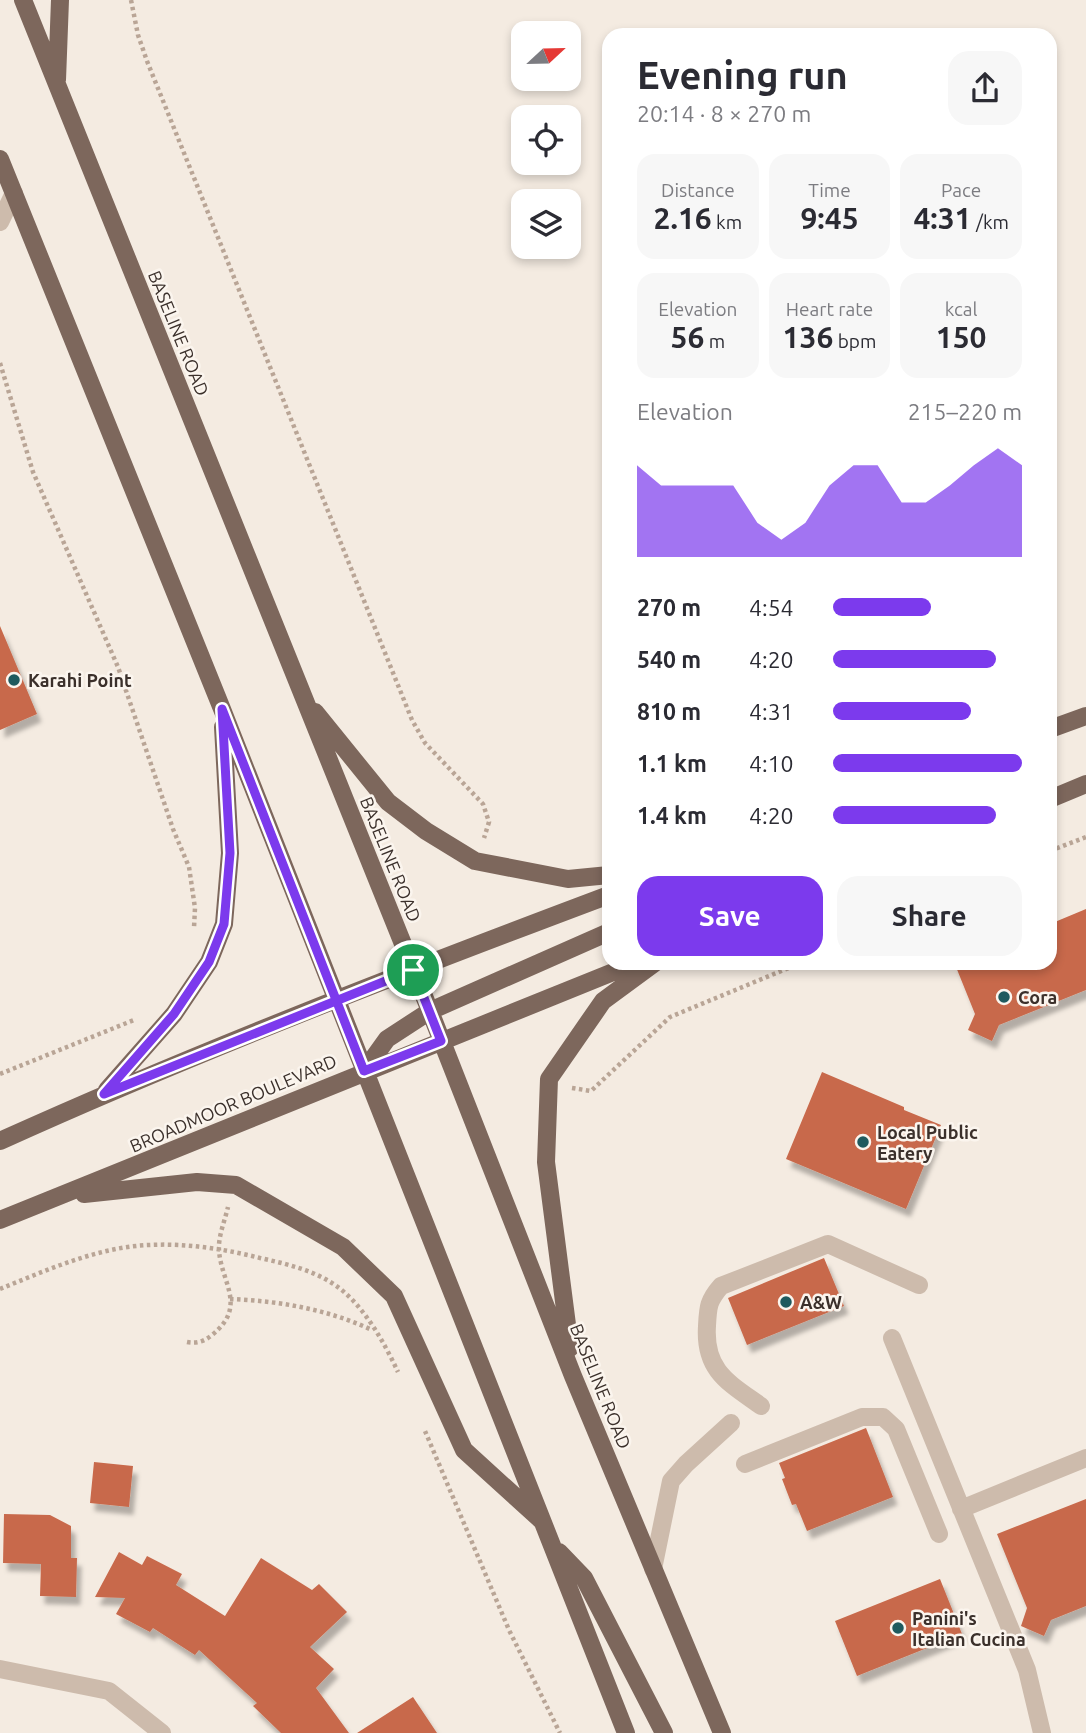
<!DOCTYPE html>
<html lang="en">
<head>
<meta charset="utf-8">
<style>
  :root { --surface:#fff; --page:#f7f7f7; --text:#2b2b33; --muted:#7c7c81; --accent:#7c3aed }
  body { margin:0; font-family:Ubuntu,sans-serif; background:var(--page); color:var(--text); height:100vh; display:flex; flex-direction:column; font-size:26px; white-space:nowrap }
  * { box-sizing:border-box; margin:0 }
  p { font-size:23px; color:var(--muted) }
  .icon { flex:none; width:38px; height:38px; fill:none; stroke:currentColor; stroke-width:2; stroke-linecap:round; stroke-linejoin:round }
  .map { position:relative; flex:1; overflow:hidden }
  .panel { position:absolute; left:602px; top:28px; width:455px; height:942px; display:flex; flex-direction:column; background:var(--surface); border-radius:21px; box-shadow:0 4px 10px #0003 }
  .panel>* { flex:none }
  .needle { width:46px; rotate:68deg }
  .tools { position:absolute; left:511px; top:21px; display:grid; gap:14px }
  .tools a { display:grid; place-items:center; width:70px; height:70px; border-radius:14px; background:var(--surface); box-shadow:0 4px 10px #0003; font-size:35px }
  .pin { position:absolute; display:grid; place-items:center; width:60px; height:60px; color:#fff; margin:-30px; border:4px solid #fff; border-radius:50%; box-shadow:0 2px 7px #0007 }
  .round { display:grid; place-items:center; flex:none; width:74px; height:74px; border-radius:21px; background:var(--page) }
  .head { display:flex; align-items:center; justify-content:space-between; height:119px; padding:0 35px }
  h1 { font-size:38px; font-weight:700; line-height:52px }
  .metrics { display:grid; grid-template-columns:repeat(3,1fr); gap:10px; height:119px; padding:7px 35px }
  .metrics div { display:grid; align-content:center; border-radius:18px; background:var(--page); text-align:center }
  .metrics b { font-size:30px; font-weight:700 }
  .metrics small { font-size:19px; font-weight:400 }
  .metrics p { font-size:19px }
  .chart { height:196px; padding:14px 35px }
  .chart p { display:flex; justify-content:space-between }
  .chart svg { width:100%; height:126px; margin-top:7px; fill:var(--accent); opacity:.7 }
  .cta { display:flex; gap:14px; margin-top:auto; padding:14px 35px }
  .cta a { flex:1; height:80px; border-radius:21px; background:var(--accent); color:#fff; font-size:28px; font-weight:700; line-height:80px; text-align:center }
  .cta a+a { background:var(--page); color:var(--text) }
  ul { padding:0 35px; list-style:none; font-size:23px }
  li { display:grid; grid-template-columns:112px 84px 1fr; align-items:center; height:52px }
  li i { height:18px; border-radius:9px; background:var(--accent) }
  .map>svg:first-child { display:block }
</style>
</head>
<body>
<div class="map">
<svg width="1086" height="1733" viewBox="0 0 1086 1733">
  <defs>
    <filter id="shadow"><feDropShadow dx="4.5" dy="8" stdDeviation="2" flood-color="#0004"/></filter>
  </defs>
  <rect width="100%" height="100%" fill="#f4ebe1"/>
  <!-- building -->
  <path fill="#c8694b" filter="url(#shadow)" d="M0,626L37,714L0,730Z
    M1086,909V990L999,1025L992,1041L968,1030L975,1014L954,962H1050V924Z
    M822,1072L904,1107V1110L941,1125L906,1209L786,1159Z
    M824,1258L844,1306L747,1345L728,1298Z
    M866,1428L893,1497L807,1531L796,1504L792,1505L782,1479L785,1478L779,1463Z
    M94,1462L133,1466L129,1507L90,1503Z
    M1086,1499V1606L1051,1620L1044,1636L1021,1626L1027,1608L997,1534Z
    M4,1514L50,1515L71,1526V1558H77L76,1597L40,1596L41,1564L3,1563Z
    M119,1552L142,1565L147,1556L182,1574L176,1585L225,1616L261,1558L312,1590L319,1584L347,1612L310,1647L334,1669L316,1688L349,1733H281L253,1706L257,1703L199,1650L195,1655L153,1628L150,1632L116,1614L125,1598L95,1597Z
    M940,1579L962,1634L857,1676L835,1621Z
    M413,1697L437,1733H357Z"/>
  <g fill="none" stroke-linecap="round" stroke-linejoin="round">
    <!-- path -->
    <path stroke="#b9a596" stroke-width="4.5" stroke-dasharray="3.5 3.5" stroke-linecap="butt" d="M131,0L138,35L147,61L412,720L425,743L483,804L489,822L484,838
      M0,363L33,472L118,667L173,829L189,867L195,908L194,928
      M1050,851L1086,837
      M0,1074L134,1020
      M572,1088L591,1091L670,1017L803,962
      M0,1289C47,1270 98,1247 149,1245C186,1243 225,1249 260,1258C287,1264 313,1270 335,1285C363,1304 384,1342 398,1372
      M230,1299C279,1301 327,1309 372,1330
      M187,1342C197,1344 205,1341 212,1335C248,1306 221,1283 219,1250C218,1237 225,1220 228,1207
      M425,1431L509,1630L560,1733"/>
    <!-- minor -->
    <path stroke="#cdbbac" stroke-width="18" d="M0,222L14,193
      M892,1338L1027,1670L1042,1733
      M761,1406C729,1383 704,1371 707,1326C708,1307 708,1301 721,1286L828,1244L919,1285
      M745,1464L862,1417H883L896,1429L939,1534
      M961,1509L1086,1458
      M653,1569L671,1481L686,1464L731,1423
      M0,1669L109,1691L162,1733"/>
    <!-- major -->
    <path stroke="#7d675c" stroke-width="18" d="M23,0L430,1011L573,1376L722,1733
      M57,80L60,0
      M0,159L222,709L626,1733
      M315,712L388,802L426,831L475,861L568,879L609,875
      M1050,729L1086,716
      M1050,799L1086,784
      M364,1071L387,1039L430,1011L609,932
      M107,1090L174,1014L209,962L224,924L230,853L223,727
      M0,1141C199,1051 404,972 609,895
      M84,1194L197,1182L236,1185L343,1247L394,1296L464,1450L541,1520
      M0,1220L638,962
      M570,1348L546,1162L549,1079L603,1001L656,962
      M559,1552L584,1578L664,1733"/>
  </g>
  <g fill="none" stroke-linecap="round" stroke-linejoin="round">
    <!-- route casing -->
    <g stroke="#fff" stroke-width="14">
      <path id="route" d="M413,970C310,1011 207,1052 104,1094L174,1014L209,962L224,924L230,853L222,709L364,1071L441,1041L413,970"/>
    </g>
    <!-- route -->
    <use href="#route" stroke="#7c3aed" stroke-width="9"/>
  </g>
  <!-- markers -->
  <g fill="#1f5a5e" stroke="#fbf5ee" stroke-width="2.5">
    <circle cx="14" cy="680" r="7"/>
    <circle cx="1004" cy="997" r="7"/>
    <circle cx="863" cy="1142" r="7"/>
    <circle cx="786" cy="1302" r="7"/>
    <circle cx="898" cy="1628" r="7"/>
  </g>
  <g text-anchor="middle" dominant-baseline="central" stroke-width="5" stroke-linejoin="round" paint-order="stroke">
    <!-- street labels -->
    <g font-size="18" fill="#3b302b" stroke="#fbf5ee">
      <text transform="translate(179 333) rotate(68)">BASELINE ROAD</text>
      <text transform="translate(391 859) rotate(68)">BASELINE ROAD</text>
      <text transform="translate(233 1103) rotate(-23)">BROADMOOR BOULEVARD</text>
      <text transform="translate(601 1386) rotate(68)">BASELINE ROAD</text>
    </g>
    <!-- poi labels -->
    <g font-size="18" font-weight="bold" fill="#3b302b" stroke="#fbf5ee" text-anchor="start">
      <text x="28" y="680">Karahi Point</text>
      <text x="1018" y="997">Cora</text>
      <text x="877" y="1132">Local Public<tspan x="877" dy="21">Eatery</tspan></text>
      <text x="800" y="1302">A&amp;W</text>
      <text x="912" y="1618">Panini's<tspan x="912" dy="21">Italian Cucina</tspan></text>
    </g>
  </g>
</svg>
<div class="tools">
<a><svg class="needle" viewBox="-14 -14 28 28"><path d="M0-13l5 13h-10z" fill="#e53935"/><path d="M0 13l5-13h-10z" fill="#7c7c81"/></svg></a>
<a><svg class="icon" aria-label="locate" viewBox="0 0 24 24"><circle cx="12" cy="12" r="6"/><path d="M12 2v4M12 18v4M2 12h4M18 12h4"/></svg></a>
<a><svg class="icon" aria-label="layers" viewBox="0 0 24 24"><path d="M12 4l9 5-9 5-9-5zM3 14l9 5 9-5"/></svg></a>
</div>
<div class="pin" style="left:413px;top:970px;background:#1e9e55"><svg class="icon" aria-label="arrive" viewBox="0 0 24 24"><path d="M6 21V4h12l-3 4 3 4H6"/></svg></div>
<section class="panel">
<div class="head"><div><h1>Evening run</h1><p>20:14 · 8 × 270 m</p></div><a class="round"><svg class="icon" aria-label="share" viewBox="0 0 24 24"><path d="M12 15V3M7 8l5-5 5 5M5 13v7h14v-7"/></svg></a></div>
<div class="metrics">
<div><p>Distance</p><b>2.16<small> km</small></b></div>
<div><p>Time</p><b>9:45</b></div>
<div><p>Pace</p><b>4:31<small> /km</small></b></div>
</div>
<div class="metrics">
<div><p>Elevation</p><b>56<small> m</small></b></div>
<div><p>Heart rate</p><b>136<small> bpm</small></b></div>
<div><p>kcal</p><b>150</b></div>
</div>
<div class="chart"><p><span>Elevation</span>215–220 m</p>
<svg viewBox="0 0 160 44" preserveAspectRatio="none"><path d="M0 44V12L10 19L20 19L30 19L40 19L50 32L60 38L70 32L80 19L90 12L100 12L110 25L120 25L130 19L140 12L150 6L160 12V44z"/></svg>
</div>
<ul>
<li><b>270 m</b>4:54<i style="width:52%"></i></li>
<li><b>540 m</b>4:20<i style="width:86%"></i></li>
<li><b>810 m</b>4:31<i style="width:73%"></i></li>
<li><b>1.1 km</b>4:10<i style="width:100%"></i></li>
<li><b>1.4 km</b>4:20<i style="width:86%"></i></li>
</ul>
<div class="cta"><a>Save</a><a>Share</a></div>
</section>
</div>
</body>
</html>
